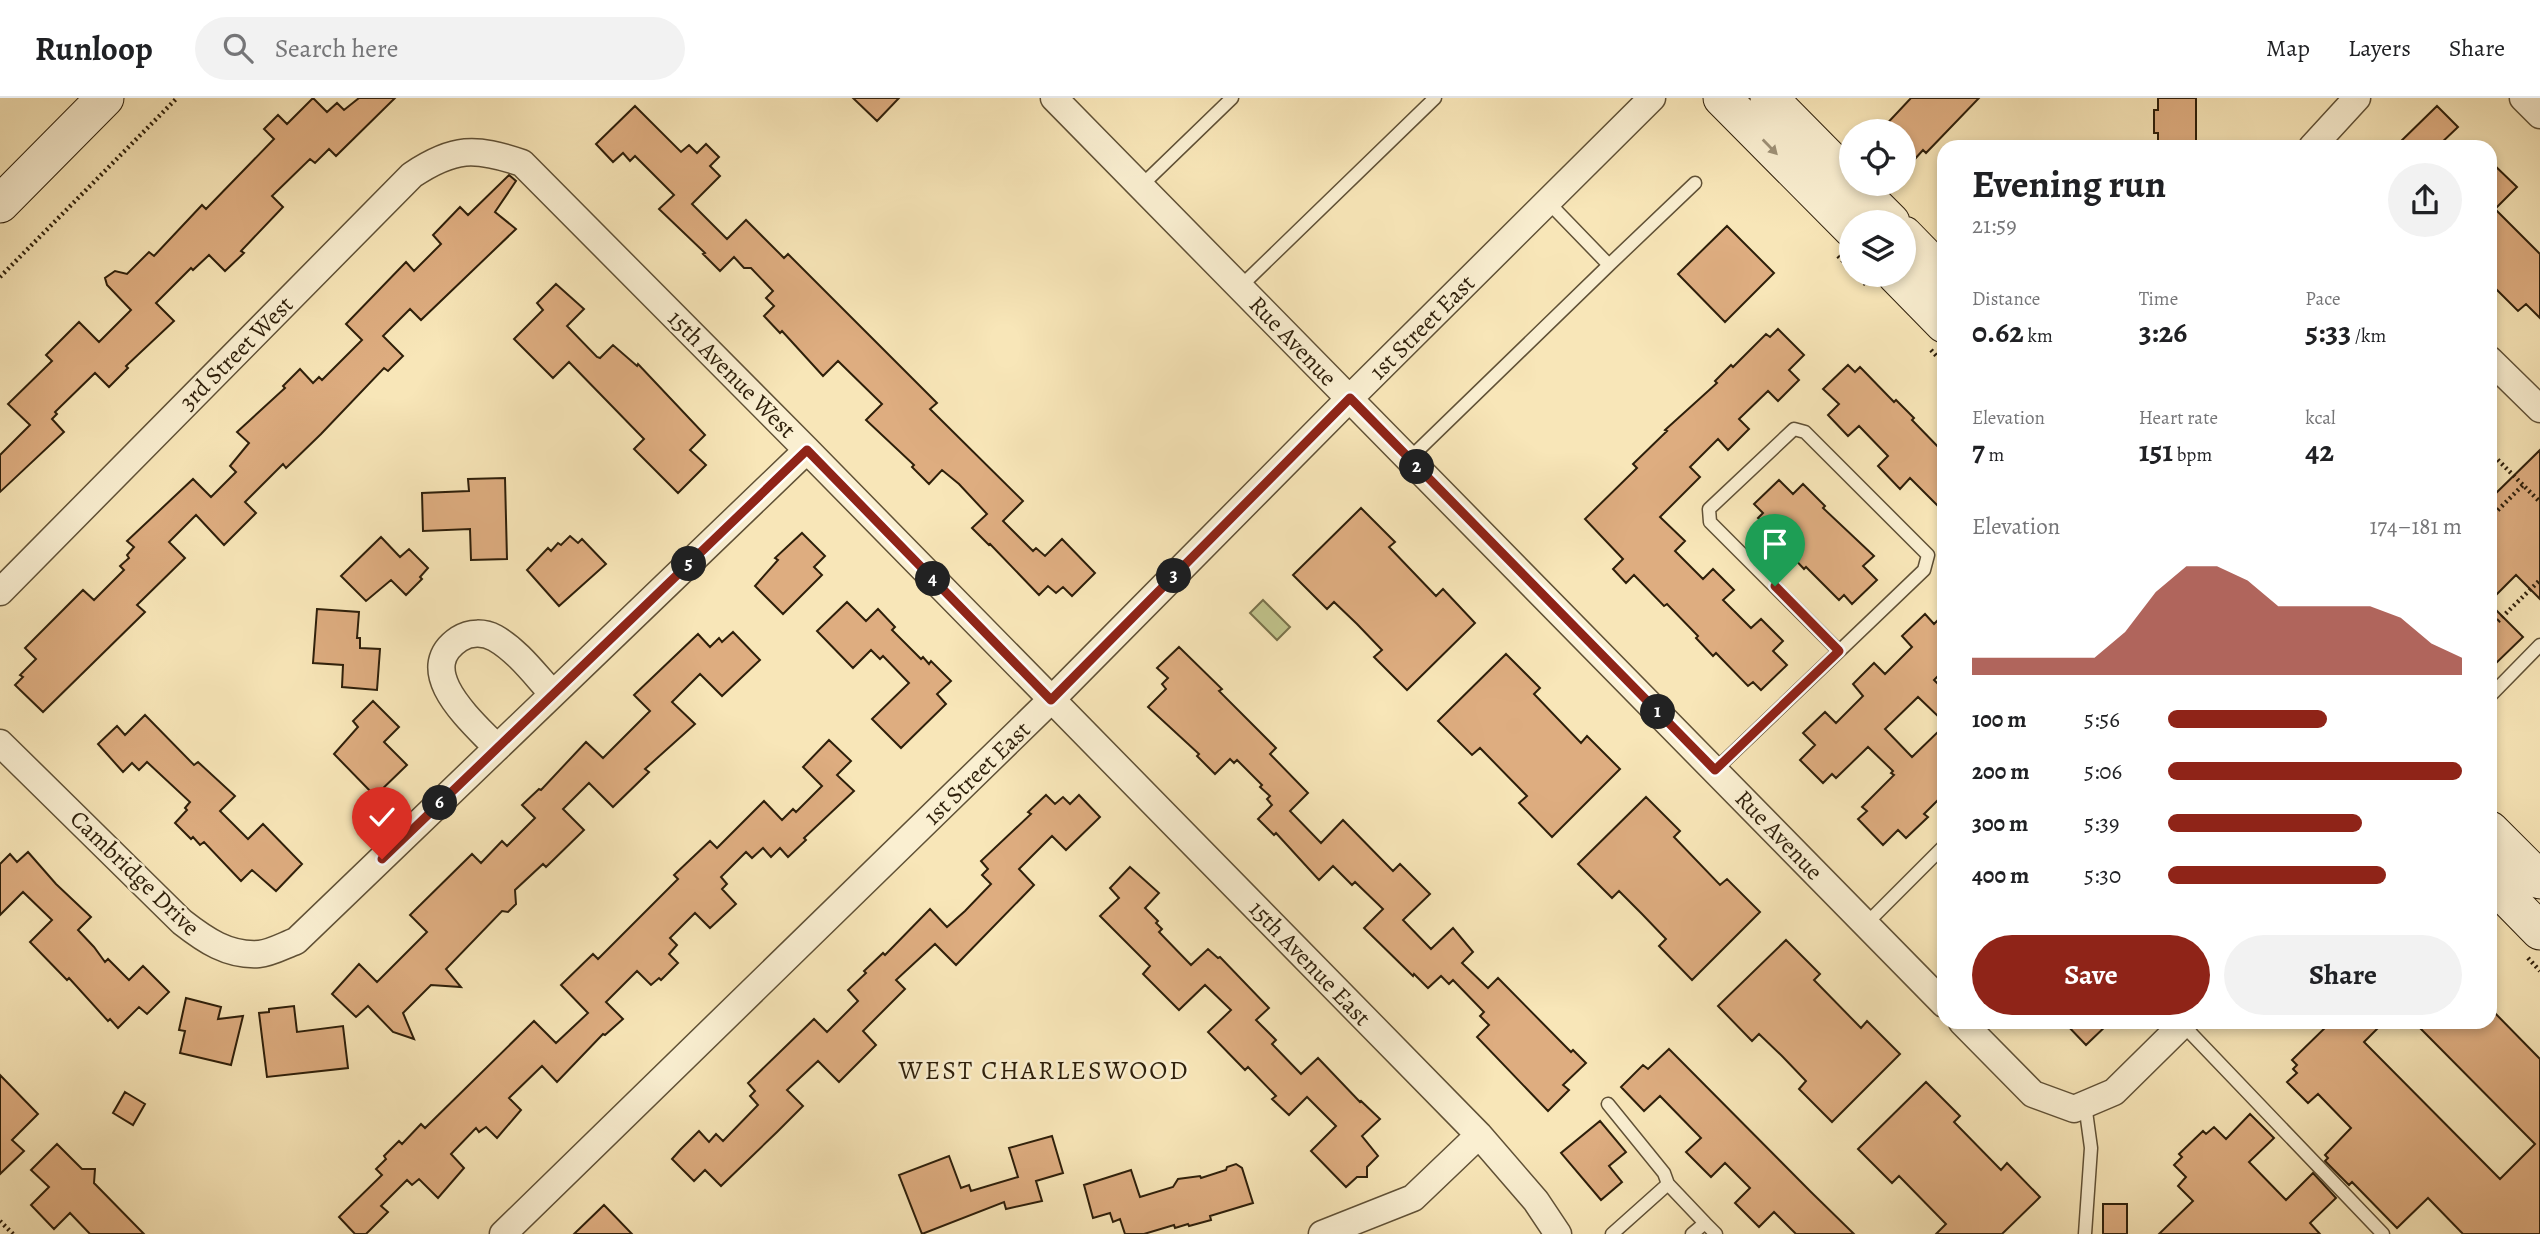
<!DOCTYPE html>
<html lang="en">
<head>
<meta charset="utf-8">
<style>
  :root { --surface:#fff; --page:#f2f2f2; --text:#202124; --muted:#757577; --line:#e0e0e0; --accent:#8f2418 }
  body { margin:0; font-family:Alegreya,serif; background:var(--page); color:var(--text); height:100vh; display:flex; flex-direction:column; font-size:26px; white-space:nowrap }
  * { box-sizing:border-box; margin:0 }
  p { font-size:23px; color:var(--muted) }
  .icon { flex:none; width:38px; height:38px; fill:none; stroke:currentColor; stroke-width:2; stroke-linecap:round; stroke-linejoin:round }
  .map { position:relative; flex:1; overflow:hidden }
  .details { position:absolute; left:1937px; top:42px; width:560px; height:889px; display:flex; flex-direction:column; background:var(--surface); border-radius:21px; box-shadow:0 4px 10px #0003 }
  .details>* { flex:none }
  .fabs { position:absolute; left:1839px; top:21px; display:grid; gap:14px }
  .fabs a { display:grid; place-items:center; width:77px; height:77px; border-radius:50%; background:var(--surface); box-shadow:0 4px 10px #0003; font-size:35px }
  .pin { position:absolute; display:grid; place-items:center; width:60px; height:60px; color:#fff; margin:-72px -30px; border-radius:50% 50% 50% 0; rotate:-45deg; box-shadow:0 0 7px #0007 }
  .pin .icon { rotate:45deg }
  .km { position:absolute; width:35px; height:35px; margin:-18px; border-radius:50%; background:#222; color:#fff; font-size:19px; line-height:35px; text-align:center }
  .round { display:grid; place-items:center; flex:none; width:74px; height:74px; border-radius:37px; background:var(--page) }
  .head { display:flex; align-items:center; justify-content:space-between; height:119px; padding:0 35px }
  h1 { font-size:38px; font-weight:600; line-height:52px }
  .stats { display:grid; grid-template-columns:repeat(3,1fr); gap:10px; height:119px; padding:7px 35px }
  .stats div { display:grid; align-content:center }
  .stats b { font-size:30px; font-weight:600 }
  .stats small { font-size:19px; font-weight:400 }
  .stats p { font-size:19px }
  .chart { height:196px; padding:14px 35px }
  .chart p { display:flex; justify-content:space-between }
  .chart svg { width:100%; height:126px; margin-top:7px; fill:var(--accent); opacity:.7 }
  .primary-button { display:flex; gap:14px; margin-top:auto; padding:14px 35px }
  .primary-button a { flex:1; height:80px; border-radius:42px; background:var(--accent); color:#fff; font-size:28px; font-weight:600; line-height:80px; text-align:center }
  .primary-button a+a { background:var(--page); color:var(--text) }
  ul { padding:0 35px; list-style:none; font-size:23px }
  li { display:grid; grid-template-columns:112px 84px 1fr; align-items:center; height:52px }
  li i { height:18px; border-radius:9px; background:var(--accent) }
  header { display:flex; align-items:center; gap:42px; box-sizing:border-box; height:98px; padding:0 35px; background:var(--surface); border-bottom:2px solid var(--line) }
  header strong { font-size:33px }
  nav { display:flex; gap:38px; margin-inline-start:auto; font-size:24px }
  .search { width:490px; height:63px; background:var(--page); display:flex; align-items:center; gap:18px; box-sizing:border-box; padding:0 24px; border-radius:38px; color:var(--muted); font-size:26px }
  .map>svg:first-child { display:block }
</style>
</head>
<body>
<header>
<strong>Runloop</strong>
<div class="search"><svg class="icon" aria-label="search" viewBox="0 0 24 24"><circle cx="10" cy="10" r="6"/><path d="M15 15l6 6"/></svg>Search here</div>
<nav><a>Map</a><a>Layers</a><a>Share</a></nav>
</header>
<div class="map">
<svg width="2540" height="1136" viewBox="0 0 2540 1136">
  <rect width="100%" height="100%" fill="#f8e6b8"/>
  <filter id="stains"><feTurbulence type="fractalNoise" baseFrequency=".00286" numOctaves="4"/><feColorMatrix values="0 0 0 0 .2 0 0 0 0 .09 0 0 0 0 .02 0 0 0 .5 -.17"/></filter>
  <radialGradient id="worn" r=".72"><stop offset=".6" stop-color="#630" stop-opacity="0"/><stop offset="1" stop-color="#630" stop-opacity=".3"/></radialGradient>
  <!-- green -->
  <path fill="#c1c48c" stroke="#78724b" stroke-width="2" d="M1263,502L1290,529L1277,542L1250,515Z"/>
  <!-- building -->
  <path fill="#dead80" stroke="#2e1f0a" stroke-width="2" d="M313,0L327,14L337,5L344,12L359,0H395L336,58L329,51L315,65L310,61L272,98L283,109L241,153L244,155L225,173L209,157L193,172L191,170L156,205L174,223L126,268L128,270L109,289L95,275L55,314L57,316L52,321L64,334L0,394V357L30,327L8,306L52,263L46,257L79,224L99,244L131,212L107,187L105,180L115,173L127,176L149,154L154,158L202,107L206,111L274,41L264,31L278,17L287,26Z
    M853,0H899L877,23Z
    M1911,0H1979L1926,55L1923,52L1914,62L1904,53V33H1880Z
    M2158,0H2196V49H2158V35H2154V12H2158Z
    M635,8L681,54L689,47L697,55L706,46L719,59L710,68L720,78L692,106L727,141L746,122L784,160L788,156L937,305L930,311L1023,403L1003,423L1033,453L1036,450L1045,458L1062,441L1095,475L1072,498L1063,489L1056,495L1048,488L1039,497L990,446L989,447L972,430L987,416L959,386L942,372L929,386L912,369L914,367L866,322L882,306L838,263L823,278L782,233L780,235L764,218L774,208L766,200L773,193L751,170H744L734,159L720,173L703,156L705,155L659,111L674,97L635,58L630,63L623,55L613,64L596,46Z
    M2437,8L2458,29L2437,49H2395Z
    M2490,63L2517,89L2495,111L2540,156V220L2526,206L2518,213L2490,185Z
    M509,77L516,83L495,114L516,131L421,222L410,211L383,238L403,258L388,273L384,270L321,336L286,370L283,366L245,404L256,415L224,447L196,417L169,444L185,460L137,507L145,514L43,614L15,587L23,579L20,577L36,561L25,550L83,492L94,502L124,472L120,468L129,460L127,457L134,449L127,443L193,381L211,399L236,374L230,368L249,345L237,334L285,290L283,288L300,271L313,285L319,279L322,282L362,242L346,226L406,164L414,173L441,146L433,137L460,109L468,117Z
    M1727,128L1774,175L1725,224L1678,176Z
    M556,186L584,211L567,228L597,259L600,260L613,247L637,268L638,266L705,337L690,352L706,367L678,395L634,351L644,341L569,264L553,280L514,241L543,212L537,205Z
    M1778,231L1804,257L1789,272L1799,282L1778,303L1768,293L1739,321L1749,331L1728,352L1718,341L1690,369L1700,379L1660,419L1685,443L1675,453L1703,481L1713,471L1734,492L1723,502L1751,530L1761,521L1783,543L1773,553L1787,567L1761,592L1753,584L1748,588L1716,555L1713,558L1696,540L1698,538L1667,506L1664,508L1634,477L1626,485L1613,471L1623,461L1585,421L1637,370L1633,366L1667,333L1665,332L1717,285L1715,283L1731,267L1733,269L1766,236L1770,239Z
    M1848,267L1855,274L1860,269L1894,304L1896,302L1914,320L1912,322L1944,355V414L1910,380L1900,391L1878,368L1888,358L1859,328L1848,338L1828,317L1839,306L1823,291Z
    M2540,352V501L2516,477L2490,503V401Z
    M505,380L507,461L471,462L470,431L423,433L422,395L469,393L468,381Z
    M1779,382L1793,396L1803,386L1825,408L1823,410L1874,458L1863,468L1877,482L1852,506L1844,497L1839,502L1806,469L1804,471L1789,455L1791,453L1758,420L1763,415L1754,406Z
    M1361,410L1395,444L1389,449L1436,498L1443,491L1475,525L1407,592L1374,559L1382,552L1357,526L1334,504L1327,511L1293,477Z
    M802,435L825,458L814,469L822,477L783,516L755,488L778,462L775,460Z
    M570,438L578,445L582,441L606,466L559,508L527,472L548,450L551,453L558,445L561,447Z
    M381,439L400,459L409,451L428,470L420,479L422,481L406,497L391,482L366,503L341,478Z
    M847,504L866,523L878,511L895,529L892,532L921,561L923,559L929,566L931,563L951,583L937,596L946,606L901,650L872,621L909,585L883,558L880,561L871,552L853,570L817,533Z
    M2490,506L2523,539L2490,571Z
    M317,511L359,514L357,540H360V550L380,551L377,592L342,589L343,567L313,565Z
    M1925,516L1934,526L1944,516V572L1934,582L1944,592V624L1918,599L1885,631L1912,659L1944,628V696L1924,716L1928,719L1906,740L1898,732L1883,747L1858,721L1867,713L1862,709L1894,677L1891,675L1893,673L1868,649L1836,680L1832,676L1823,685L1800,662L1815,647L1803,635L1825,614L1836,625L1863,598L1853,586L1874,565L1885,576L1912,549L1902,538Z
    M733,534L760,562L722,598L700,576L672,604L695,626L645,671L649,674L613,709L589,685L563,711L584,732L546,769L543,766L515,792L516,806L508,814L502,813L446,871L461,889L431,887L403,915L414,941L393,934L368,908L356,919L332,896L359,866L377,884L427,834L410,817L472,756L481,765L502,743L507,748L535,720L522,707L539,691L541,692L586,644L603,660L650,613L634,597L698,536L710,549L719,540L722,544Z
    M1179,549L1222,591L1219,593L1276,650L1270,656L1308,695L1290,713L1321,745L1343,722L1393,773L1400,766L1430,796L1403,822L1431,851L1453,830L1473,854L1462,865L1488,890L1498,880L1571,954L1573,952L1586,965L1563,987L1569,992L1548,1013L1477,939L1489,927L1480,918L1484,914L1453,882L1449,886L1441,878L1428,890L1414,876L1413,878L1364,830L1383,811L1355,784L1352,787L1333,768L1319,782L1276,735L1274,737L1258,721L1272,707L1267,701L1270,698L1260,689L1262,687L1237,662L1234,665L1230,661L1215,676L1197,658L1199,656L1148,609L1166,591L1162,586L1168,580L1157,570Z
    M1506,556L1540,590L1534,596L1581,645L1587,638L1620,671L1552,739L1519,705L1527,698L1480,650L1472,657L1438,623Z
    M373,603L399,629L384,644L407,667L375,698L334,656L358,629L353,623Z
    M145,617L194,667L198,664L235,698L220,713L248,741L263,726L302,766L276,793L252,772L241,783L204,744L200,747L193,739L191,741L175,725L187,712L185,710L190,704L147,664L139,672L132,665L123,674L98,646L117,628L125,637Z
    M829,642L851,663L837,677L854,693L804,740L806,742L788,759L780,750L771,759L763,750L752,760L746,754L721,779L727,786L722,791L736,806L710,830L695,815L670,840L677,847L669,856L678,865L661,882L659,880L651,887L637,873L606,904L623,921L605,937L603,936L557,984L542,968L509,1000L521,1012L497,1040L486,1029L479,1034L476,1030L451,1056L464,1070L438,1100L419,1081L412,1087L407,1082L381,1108L388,1114L366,1136H355L339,1119L382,1077L376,1071L386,1061L384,1058L399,1043L402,1046L421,1026L425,1030L534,923L556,945L588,915L561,887L593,856L598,861L678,781L674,777L710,743L717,750L764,703L782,722L793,711L796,714L822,688L803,669Z
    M1046,697L1055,706L1063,699L1070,706L1079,697L1100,719L1066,752L1052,738L1019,771L1034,787L956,867L935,846L896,882L905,891L863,933L876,947L839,984L818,963L787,992L803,1008L777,1034L721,1088L705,1072L694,1083L672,1061L680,1052L699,1033L709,1044L716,1036L723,1043L758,1007L750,998L755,993L748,985L814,921L827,934L858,903L848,892L866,875L864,873L883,855L885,857L930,811L947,829L965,813L991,786L982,777L988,771L981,763L1031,716L1028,714Z
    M1646,699L1680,733L1674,739L1720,787L1727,781L1760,814L1692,882L1659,848L1666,841L1642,816L1619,793L1612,800L1578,766Z
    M28,754L56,786L91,819L78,832L94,849L105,864L108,861L129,882L143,868L169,894L147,916L139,909L118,930L110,921L108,923L69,880L67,882L30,844L52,822L23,794L0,817V766L10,756L17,764Z
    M1130,769L1159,795L1145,810L1158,823L1156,825L1162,831L1159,834L1191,867L1208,851L1218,860L1220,859L1269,910L1256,922L1276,942L1272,946L1301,976L1318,960L1360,1004L1361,1003L1380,1021L1362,1038L1378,1058L1367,1069V1079H1357L1346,1089L1311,1053L1336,1028L1307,999L1289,1017L1272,1001L1276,998L1248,969L1245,972L1208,934L1231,912L1205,887L1179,912L1143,876L1150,868L1100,818L1119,800L1110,790Z
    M1786,842L1820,876L1814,882L1861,930L1867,923L1900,956L1832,1024L1799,991L1806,983L1782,958L1759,936L1752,943L1718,908Z
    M186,900L221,909L218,921L243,918L231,967L180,955L185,933L179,932Z
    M294,908L297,934L343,928L348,970L267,979L259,915L269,914V911Z
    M2490,910L2540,961V1136H2463L2428,1100L2397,1130L2352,1084L2349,1087L2325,1063L2328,1060L2325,1057L2351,1030L2318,996L2308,1005L2287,984L2297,975L2293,971L2297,967L2292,962L2331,924H2384L2364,944L2500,1081L2535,1046L2414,924H2490Z
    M2064,924H2110L2086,947Z
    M1669,951L1811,1094L1854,1136H1796L1774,1114L1759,1129L1735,1105L1750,1090L1725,1065L1711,1079L1686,1054L1701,1040L1660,998L1644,1013L1621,989L1643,967L1648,971Z
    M0,977L38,1016L12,1042L24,1053L0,1076Z
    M1926,984L1960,1018L1954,1024L2001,1072L2007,1065L2040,1099L2002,1136H1936L1946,1126L1899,1078L1892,1085L1858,1051Z
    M125,994L145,1006L133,1027L113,1015Z
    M2250,1016L2274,1040L2249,1064L2286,1102L2313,1075L2336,1100L2310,1125L2320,1136H2159L2193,1103L2178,1088L2186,1079L2174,1067L2182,1059L2179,1056L2203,1033L2206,1036L2214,1029L2226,1041Z
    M1600,1023L1626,1054L1609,1068L1622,1084L1601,1102L1561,1055Z
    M1052,1038L1063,1075L1036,1083L1042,1103L1006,1111L1004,1104L922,1136L899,1077L949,1058L961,1090L969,1087L971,1093L1018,1079L1009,1050Z
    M57,1046L82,1071H95L94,1085L144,1136H90L70,1115L54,1131L31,1107L49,1089L31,1072Z
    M1236,1066L1242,1070L1253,1105L1210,1118L1211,1122L1189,1128L1188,1126L1175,1130L1174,1127L1144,1136H1125L1120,1121L1113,1124L1110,1115L1093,1120L1084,1087L1131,1072L1140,1099L1173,1089L1178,1081L1200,1078L1201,1080L1226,1072L1227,1069Z
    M2103,1106H2127V1136H2103Z
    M604,1107L632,1136H574Z"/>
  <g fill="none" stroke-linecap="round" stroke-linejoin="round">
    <!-- service casing -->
    <g stroke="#605136" stroke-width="15">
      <path id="service" d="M1141,88L1232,0
        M1548,104L1609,167L1695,85
        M1240,189L1435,0
        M1409,361L1609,167
        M2490,598L2540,547
        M1715,672L1924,472L1928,457L1805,334L1794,331L1709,411L1710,424L1839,553
        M1866,826L1944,748
        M2182,926L2383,1136
        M1608,1006L1664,1075L1668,1086
        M1705,1125L1716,1136
        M1612,1136L1668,1086L1705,1125L1692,1136
        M2085,1136L2091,1050L2085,1006"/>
    </g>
    <!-- minor casing -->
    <g stroke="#605136" stroke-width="29">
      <path id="minor" d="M1054,0L1944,906
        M2523,0L2540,17
        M2312,49L2357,0
        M2490,262L2540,311
        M0,494L412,77C454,49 475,49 522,65L807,352L1479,1037L1536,1103L1558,1136
        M0,645L182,824C205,842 228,858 259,856C271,855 285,847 296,843L807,352
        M497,650C474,625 411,573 459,541C470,534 484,534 495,540C518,553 536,578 553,596
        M1962,924L2033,996L2074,1011L2114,994L2185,924
        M503,1136L1051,602L1350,300L1652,0
        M1322,1136L1413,1100L1479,1037"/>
    </g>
    <!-- secondary casing -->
    <g stroke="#2e1f0a" stroke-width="39">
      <path id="secondary" d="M1722,0L1852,131
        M1769,0L1852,84
        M1853,86L1891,124
        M0,106L105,0
        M1904,137L1944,178
        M1896,177L1944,226
        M2490,732L2540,782
        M2490,782L2540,833"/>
    </g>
    <!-- path -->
    <path stroke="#2e1f0a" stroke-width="4.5" stroke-dasharray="2 3.5" stroke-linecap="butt" d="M1838,158L1852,172
      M1857,177L1868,189
      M0,179L177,0
      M1931,252L1944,266
      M2490,354L2540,404
      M2490,420L2523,387
      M2490,531L2540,482
      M2528,860L2540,873
      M0,1123L13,1136"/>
    <!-- service -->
    <use href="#service" stroke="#faefd1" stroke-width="12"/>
    <!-- minor -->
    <use href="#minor" stroke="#faefd1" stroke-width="26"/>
    <!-- secondary -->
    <use href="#secondary" stroke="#faefd1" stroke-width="37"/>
  </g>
  <!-- one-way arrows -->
  <defs><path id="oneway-solid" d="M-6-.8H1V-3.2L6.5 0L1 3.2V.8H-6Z" transform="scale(1.75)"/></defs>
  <use fill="#9e9177" href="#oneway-solid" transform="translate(1770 49) rotate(46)"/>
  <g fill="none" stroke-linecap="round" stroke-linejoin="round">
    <!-- route casing -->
    <g stroke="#fff" stroke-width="14">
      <path id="route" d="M382,761L807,352L1051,602L1350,300L1715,672L1839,553L1775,488"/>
    </g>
    <!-- route -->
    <use href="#route" stroke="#8f2418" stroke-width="9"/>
  </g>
  <g text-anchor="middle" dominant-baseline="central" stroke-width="5" stroke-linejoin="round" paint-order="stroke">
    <!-- street labels -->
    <g font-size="24" fill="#2e1f0a" stroke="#faefd1">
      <text transform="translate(1422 229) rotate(-45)">1st Street East</text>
      <text transform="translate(1293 243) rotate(46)">Rue Avenue</text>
      <text transform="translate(236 255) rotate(-45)">3rd Street West</text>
      <text transform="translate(732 276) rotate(45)">15th Avenue West</text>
      <text transform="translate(977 675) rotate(-44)">1st Street East</text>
      <text transform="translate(1779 737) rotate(46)">Rue Avenue</text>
      <text transform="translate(135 775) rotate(44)">Cambridge Drive</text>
      <text transform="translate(1310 865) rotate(46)">15th Avenue East</text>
    </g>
    <!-- neighbourhood labels -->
    <g font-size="26" letter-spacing="2" fill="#2e1f0a" stroke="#faefd1">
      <text x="1044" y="972">WEST CHARLESWOOD</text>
    </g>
  </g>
  <rect width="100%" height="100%" filter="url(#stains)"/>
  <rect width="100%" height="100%" fill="url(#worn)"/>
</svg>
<div class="fabs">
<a><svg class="icon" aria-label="locate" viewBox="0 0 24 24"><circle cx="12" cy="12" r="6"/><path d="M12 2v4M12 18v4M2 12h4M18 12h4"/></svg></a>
<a><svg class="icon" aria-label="layers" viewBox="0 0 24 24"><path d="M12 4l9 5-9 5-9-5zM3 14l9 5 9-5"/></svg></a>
</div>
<div class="pin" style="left:1775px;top:488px;background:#1e9e55"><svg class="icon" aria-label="arrive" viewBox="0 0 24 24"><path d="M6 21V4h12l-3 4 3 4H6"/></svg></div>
<div class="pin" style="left:382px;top:761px;background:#d93025"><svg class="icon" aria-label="check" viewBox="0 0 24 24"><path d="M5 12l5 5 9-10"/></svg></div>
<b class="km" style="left:1658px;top:614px">1</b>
<b class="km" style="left:1417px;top:369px">2</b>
<b class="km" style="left:1174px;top:478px">3</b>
<b class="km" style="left:933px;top:481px">4</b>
<b class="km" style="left:689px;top:466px">5</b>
<b class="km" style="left:440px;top:705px">6</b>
<section class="details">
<div class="head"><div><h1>Evening run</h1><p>21:59</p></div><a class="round"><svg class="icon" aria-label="share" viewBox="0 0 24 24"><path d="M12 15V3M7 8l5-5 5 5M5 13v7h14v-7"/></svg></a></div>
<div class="stats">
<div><p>Distance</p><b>0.62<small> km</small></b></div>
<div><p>Time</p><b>3:26</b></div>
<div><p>Pace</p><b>5:33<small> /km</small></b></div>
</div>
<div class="stats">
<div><p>Elevation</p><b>7<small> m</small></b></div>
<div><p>Heart rate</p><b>151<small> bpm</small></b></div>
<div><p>kcal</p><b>42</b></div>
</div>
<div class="chart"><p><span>Elevation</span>174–181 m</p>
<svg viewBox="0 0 160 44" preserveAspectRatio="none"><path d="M0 44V38L10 38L20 38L30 38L40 38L50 29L60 15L70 6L80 6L90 11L100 20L110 20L120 20L130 20L140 24L150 33L160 38V44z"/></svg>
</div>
<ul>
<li><b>100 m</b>5:56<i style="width:54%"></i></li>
<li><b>200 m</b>5:06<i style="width:100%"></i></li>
<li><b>300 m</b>5:39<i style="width:66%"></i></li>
<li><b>400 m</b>5:30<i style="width:74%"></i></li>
</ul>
<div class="primary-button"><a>Save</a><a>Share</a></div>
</section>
</div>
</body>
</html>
